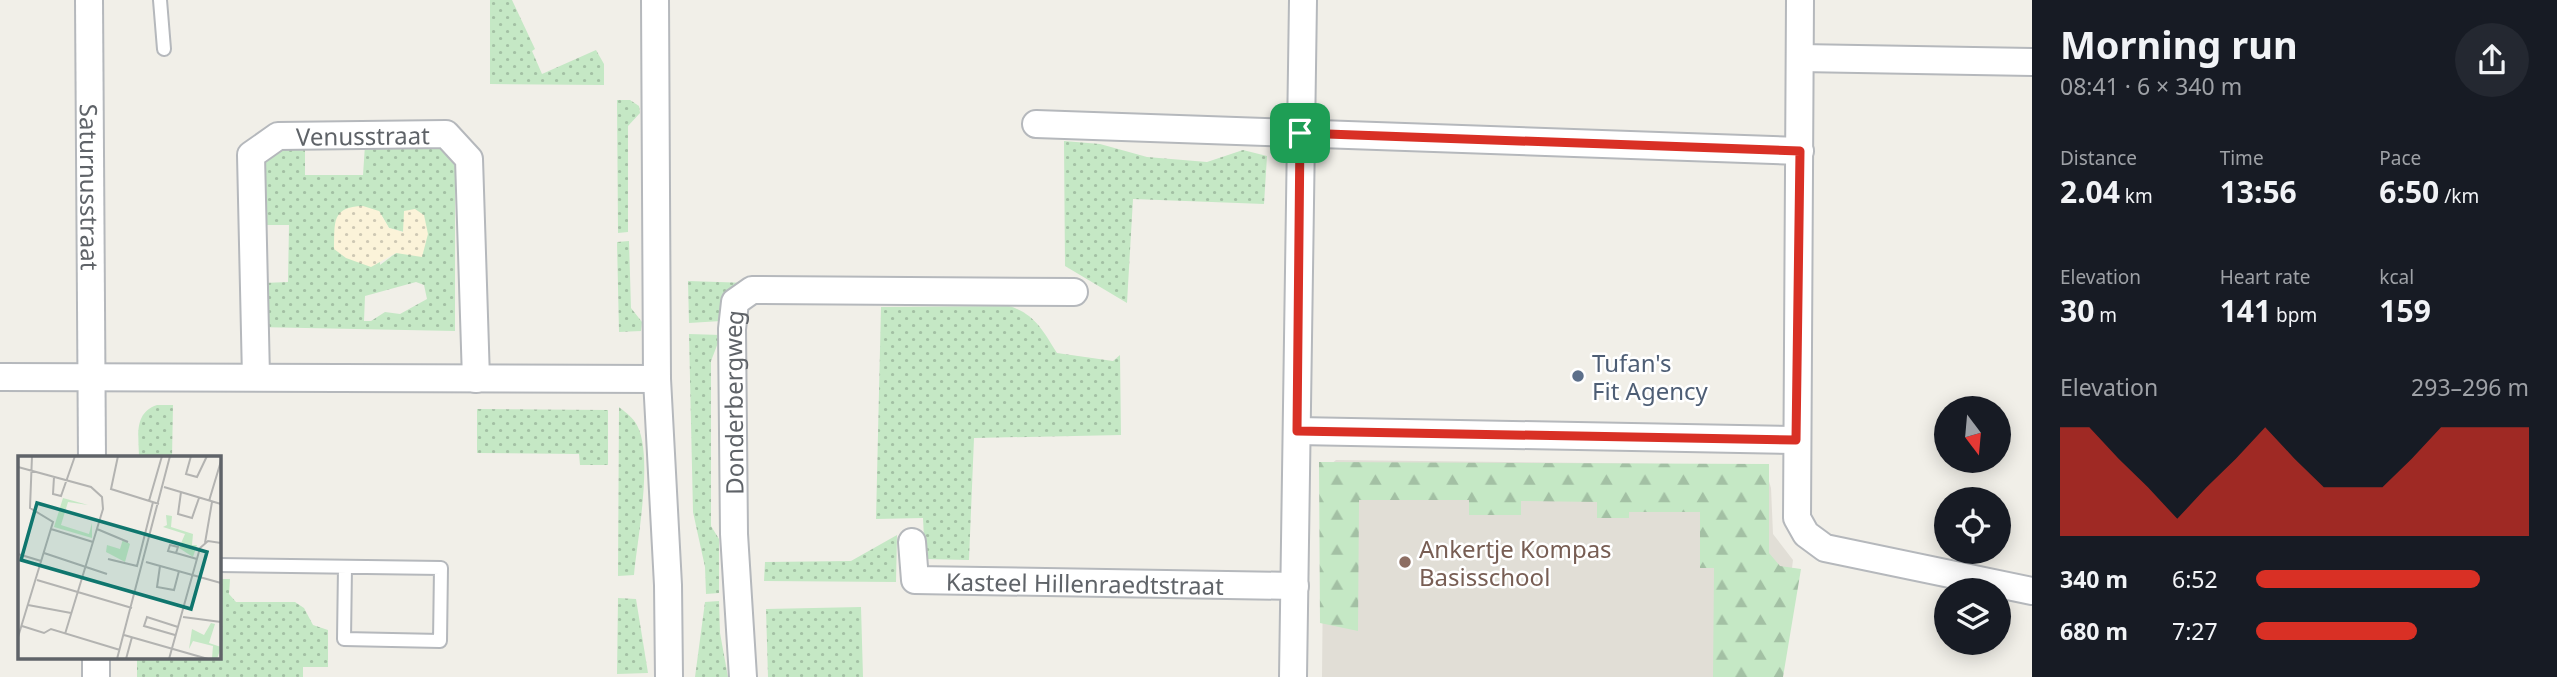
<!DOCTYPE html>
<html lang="en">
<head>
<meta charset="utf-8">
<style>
  :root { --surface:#171b24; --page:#242831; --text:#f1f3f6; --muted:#9ea1a6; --accent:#d93025 }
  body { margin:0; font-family:"Noto Sans",sans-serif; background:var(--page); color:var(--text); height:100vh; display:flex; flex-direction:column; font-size:26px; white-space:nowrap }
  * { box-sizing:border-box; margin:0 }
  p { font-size:23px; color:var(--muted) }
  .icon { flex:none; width:38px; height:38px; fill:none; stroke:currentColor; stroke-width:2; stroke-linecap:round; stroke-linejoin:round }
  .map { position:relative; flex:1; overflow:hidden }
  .sheet { display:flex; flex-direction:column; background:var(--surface); width:525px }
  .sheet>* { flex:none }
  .needle { width:46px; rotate:164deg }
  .buttons { position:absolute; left:1934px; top:396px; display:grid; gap:14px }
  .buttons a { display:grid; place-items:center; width:77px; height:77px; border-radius:50%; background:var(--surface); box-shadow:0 4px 18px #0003; font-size:35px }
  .pin { position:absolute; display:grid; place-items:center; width:60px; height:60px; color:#fff; margin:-30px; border-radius:14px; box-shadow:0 4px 10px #0006 }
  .round { display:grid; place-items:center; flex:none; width:74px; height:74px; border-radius:37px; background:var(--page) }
  .head { display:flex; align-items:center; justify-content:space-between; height:119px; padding:0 28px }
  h1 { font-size:38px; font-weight:700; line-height:52px }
  .metrics { display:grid; grid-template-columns:repeat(3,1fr); gap:10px; height:119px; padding:7px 28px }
  .metrics div { display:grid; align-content:center }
  .metrics b { font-size:30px; font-weight:700 }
  .metrics small { font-size:19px; font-weight:400 }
  .metrics p { font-size:19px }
  .chart { height:196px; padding:14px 28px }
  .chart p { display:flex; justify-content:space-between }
  .chart svg { width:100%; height:126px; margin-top:7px; fill:var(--accent); opacity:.7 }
  ul { padding:0 28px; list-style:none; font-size:23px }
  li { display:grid; grid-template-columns:112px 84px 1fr; align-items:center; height:52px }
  li i { height:18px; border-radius:9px; background:var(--accent) }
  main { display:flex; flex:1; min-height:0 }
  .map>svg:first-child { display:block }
</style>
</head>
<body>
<main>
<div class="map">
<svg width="2032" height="677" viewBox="0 0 2032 677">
  <defs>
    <pattern id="grass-dots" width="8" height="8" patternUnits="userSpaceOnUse" patternTransform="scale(1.75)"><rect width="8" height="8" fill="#c5e8c5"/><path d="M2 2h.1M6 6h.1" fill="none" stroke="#a3c0a4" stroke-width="1.8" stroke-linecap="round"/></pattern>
    <pattern id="forest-firs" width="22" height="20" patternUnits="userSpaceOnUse" patternTransform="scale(1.75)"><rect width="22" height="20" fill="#c5e8c5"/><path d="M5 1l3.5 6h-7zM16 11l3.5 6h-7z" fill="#a3c0a4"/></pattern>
    <pattern id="sand-dots" width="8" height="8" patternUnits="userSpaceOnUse" patternTransform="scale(1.75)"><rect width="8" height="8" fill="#fbf3d9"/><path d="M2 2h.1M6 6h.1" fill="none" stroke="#cec8b4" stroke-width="1.8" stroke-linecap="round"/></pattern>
  </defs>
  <rect width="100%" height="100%" fill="#f1efe8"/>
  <!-- education -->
  <path fill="#e1ded6" d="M1336,460L1764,465L1771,488L1773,534L1793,560L1778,677H1322L1324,470Z"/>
  <!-- grass -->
  <path fill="url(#grass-dots)" fill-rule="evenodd" d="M490,0H512L535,49L532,51L542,74L596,50L604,64V85L490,84Z
    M617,100H630L639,106L640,113L628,126V232L618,233Z
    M1064,141L1100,144L1147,157L1207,162L1243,150L1267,156L1264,204L1133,199L1127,303L1065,266Z
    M365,145C391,145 439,135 455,160V331L256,327L263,283L288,282L289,225H264L258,167L269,147L305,146V175H363ZM379,211L389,228L404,232L396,253L380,265ZM416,282L424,285L427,299L400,314L385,312L371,321H364L365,296Z
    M629,241L631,308L642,322L641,331L619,332L617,242Z
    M688,281L749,283L721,321L689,323Z
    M1009,306C1035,314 1043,331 1057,353L1113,361L1120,355L1121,435L974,438L969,560L925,559L923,518L876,519L881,307Z
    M689,334L721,335L711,361V526L719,539V593L706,594L705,567L693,512Z
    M157,405H173L172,458H139C139,437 133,413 157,405Z
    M619,407C624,411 631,416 635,422C655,450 637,540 634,575L618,576Z
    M477,409L608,410V465H580L579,454L477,453Z
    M897,535L896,582L764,581L765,562L851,561Z
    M219,579H230L229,594L236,602H295L304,608L313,625L328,630V667H303V677H137V658H219Z
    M618,598L636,599L648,673L617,674Z
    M719,601L720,633L728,677H695L705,602Z
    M861,607L863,677H768L766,609Z"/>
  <!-- forest -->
  <path fill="url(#forest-firs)" d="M1319,462L1769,464V553L1780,566L1801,569L1783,677H1713L1714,568H1700V512H1629V518H1597V502L1521,501V515H1469V500H1359L1358,631L1320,623Z"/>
  <!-- sand -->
  <path fill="url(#sand-dots)" d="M363,206L379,211L389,228L403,232L404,211L415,209L424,215L428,234L422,257L396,253L371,267L346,258L334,249C335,222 331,207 363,206Z"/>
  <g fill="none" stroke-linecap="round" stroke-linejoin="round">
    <!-- service casing -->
    <g stroke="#b5b8bc" stroke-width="16">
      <path id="service" d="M160,0L164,49
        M219,565L441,568L440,641L344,639L345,567"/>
    </g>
    <!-- minor casing -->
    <g stroke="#b5b8bc" stroke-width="30">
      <g id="minor">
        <path id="s1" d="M89,0L92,458"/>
        <path d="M655,0L657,379L668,585L669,677"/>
        <path d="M1800,0L1797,518L1806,534L1825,548L2032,591"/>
        <path d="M1800,58L2032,62"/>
        <path d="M1036,124L1800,151"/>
        <path d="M0,377L657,379"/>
        <path id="s2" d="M256,377L251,155L278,136L446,134L469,159L476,379"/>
        <path d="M1297,431L1796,440"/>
        <path id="s3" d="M912,542L915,580L1295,586"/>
        <path d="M96,658V677"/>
        <path id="s4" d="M743,677L734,534L732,329L735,302L752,290L1074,292"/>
        <path d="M1293,677L1303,0"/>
      </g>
    </g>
    <!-- service -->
    <use href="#service" stroke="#fff" stroke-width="12"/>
    <!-- minor -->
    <use href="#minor" stroke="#fff" stroke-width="26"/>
  </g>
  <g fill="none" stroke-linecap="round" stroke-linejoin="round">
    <!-- route casing -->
    <g stroke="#fff" stroke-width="14">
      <path id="route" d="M1300,133L1800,151L1796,440L1297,431Z"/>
    </g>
    <!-- route -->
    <use href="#route" stroke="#d93025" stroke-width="9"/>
  </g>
  <!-- markers -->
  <circle fill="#5c6f8a" stroke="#fff" stroke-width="2.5" cx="1578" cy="376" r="7"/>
  <circle fill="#8d6e63" stroke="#fff" stroke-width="2.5" cx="1405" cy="562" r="7"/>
  <g text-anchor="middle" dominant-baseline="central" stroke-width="5" stroke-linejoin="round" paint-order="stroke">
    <!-- street labels -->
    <g font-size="24" fill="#5f6368" stroke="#fff">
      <text stroke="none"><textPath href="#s2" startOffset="340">Venusstraat</textPath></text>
      <text stroke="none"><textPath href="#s1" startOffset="187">Saturnusstraat</textPath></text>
      <text stroke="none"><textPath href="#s4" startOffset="275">Donderbergweg</textPath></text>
      <text stroke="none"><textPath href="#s3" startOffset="208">Kasteel Hillenraedtstraat</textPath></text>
    </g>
    <!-- service labels -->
    <g font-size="24" fill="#4e5e75" stroke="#fff" text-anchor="start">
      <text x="1592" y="362">Tufan's<tspan x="1592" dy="28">Fit Agency</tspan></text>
    </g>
    <!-- education labels -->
    <g font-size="24" fill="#785e54" stroke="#fff" text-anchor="start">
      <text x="1419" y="548">Ankertje Kompas<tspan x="1419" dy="28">Basisschool</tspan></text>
    </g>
  </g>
  <!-- overview -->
  <g transform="translate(18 456)">
    <rect width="203" height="203" fill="#f1efe8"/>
    <path d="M148,59L154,60L153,71L175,78L174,89H179L175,101L161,92L167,78L145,71L149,69ZM105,83L112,88L107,106L88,96L89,89L102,93ZM193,167L197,168L191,187L203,191L199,203L194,202L195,190L175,185L171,193L174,173L186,179Z" fill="#c5e8c5"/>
    <path d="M45,42L70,49L50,46L43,69L71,78L74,67V82L36,71Z" fill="#c5e8c5"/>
    <path fill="none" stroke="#b3b3b1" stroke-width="2" d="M100,0L93,33L141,48M173,0L168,18L179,21L189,0M0,11L73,31L84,41L85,53L47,178M36,21L35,38L43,40L57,0M146,31L203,48M163,36L160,58L174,62L181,42M131,45L144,0M191,45L203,5M33,73L75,86M79,73L110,86M187,87L194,46M26,97L89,118M158,97L160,91L152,89L150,95L158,97L179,103M0,98L23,105M90,103L119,110L135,46M128,106L203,127M142,110L139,131L156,134L161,115M19,124L114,152M10,149L53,157M165,161L203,166M4,170L26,177L33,173L102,194M106,179L190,203M157,179L126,170L129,161L160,171M0,181L35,66L12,52L14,0M99,203L152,0M108,203L114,181M151,203L182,92L190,85L203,87"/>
    <path fill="#0f766e" fill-opacity="0.15" stroke="#0f766e" stroke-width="3.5" d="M19,47L189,96L173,153L3,104Z"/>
    <rect width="203" height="203" fill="none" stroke="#5f6368" stroke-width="3.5"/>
  </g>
</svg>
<div class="buttons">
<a><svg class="needle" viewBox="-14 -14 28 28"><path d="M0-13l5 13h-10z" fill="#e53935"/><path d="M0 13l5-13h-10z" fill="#9ea1a6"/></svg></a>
<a><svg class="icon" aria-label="locate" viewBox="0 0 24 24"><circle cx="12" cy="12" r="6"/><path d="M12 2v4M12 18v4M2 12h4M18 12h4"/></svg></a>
<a><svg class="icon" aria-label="layers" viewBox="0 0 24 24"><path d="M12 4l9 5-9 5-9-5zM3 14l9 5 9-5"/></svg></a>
</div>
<div class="pin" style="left:1300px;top:133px;background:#1e9e55"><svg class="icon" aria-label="arrive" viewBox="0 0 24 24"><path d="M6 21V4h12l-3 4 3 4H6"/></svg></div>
</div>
<section class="sheet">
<div class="head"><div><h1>Morning run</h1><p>08:41 · 6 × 340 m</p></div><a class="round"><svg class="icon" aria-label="share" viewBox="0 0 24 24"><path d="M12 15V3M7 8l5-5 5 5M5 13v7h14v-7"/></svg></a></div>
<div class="metrics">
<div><p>Distance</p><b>2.04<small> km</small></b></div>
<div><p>Time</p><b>13:56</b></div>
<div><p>Pace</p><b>6:50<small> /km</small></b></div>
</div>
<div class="metrics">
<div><p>Elevation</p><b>30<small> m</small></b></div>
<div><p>Heart rate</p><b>141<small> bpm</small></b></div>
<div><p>kcal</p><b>159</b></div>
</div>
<div class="chart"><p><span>Elevation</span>293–296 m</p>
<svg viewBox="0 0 160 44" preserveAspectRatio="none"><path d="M0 44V6L10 6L20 17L30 27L40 38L50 27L60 17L70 6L80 17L90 27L100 27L110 27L120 17L130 6L140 6L150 6L160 6V44z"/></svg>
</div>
<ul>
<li><b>340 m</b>6:52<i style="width:82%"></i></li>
<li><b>680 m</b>7:27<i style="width:59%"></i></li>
</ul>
</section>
</main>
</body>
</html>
